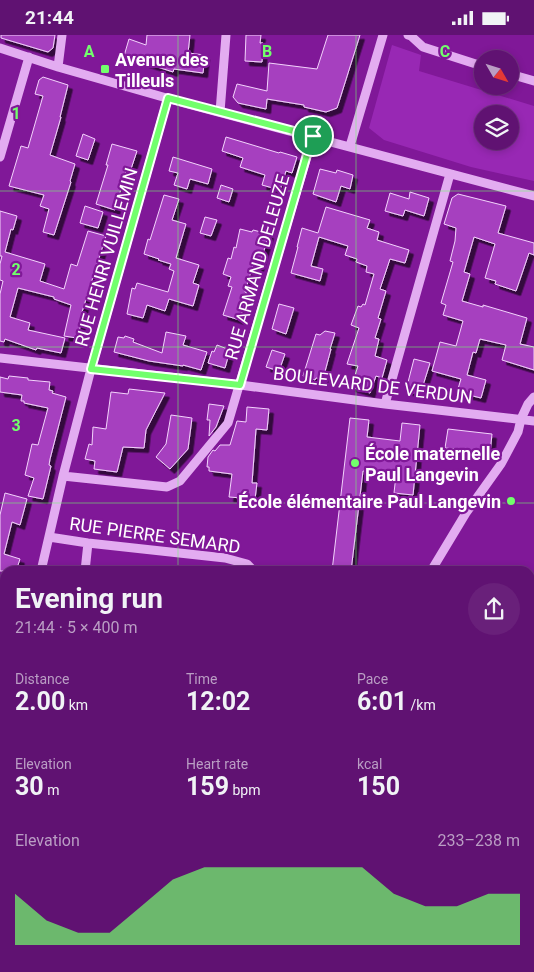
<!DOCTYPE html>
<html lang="en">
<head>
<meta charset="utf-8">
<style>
  :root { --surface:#601272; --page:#69207a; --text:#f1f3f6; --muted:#ba9ec4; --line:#743284; --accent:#72ff6c }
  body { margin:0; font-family:Roboto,sans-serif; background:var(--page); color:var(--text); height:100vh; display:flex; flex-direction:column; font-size:19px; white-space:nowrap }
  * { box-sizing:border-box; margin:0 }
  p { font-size:16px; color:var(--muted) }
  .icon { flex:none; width:28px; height:28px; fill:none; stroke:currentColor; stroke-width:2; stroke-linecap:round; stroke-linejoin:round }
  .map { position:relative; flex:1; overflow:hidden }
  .drawer { position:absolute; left:0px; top:531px; width:535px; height:406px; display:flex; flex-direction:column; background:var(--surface); border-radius:15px 15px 0 0; box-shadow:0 2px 8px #0003,0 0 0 1px var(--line) }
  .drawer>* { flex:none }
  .needle { width:32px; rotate:129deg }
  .tools { position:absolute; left:474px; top:15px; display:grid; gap:10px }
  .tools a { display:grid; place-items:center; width:45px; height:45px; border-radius:50%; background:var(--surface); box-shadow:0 2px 8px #0003,0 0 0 1px var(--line); font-size:25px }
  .pin { position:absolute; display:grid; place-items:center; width:42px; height:42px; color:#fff; margin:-21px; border:2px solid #fff; border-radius:50%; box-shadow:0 1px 5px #0007 }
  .round { display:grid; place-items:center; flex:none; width:52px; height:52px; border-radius:26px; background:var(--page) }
  .overview { display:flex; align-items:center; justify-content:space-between; height:85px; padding:0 15px }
  h1 { font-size:28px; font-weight:700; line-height:38px }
  .figures { display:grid; grid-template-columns:repeat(3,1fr); gap:8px; height:85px; padding:5px 15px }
  .figures div { display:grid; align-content:center }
  .figures b { font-size:25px; font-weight:700 }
  .figures small { font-size:14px; font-weight:400 }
  .figures p { font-size:14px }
  .chart { height:140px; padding:10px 15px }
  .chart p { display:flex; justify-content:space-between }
  .chart svg { width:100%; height:90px; margin-top:5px; fill:var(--accent); opacity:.7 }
  .status { display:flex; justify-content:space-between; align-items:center; height:35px; padding:0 25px; background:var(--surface); direction:ltr }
  .status svg { height:14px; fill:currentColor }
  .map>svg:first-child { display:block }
</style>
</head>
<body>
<div class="status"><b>21:44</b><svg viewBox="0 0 49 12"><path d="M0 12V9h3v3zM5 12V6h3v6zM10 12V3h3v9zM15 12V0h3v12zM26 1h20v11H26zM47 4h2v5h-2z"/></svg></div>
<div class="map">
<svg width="534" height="937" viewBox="0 0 534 937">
  <defs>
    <filter id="shadow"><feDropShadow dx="4.5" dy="4.5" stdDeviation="0" flood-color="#0009"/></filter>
  </defs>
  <rect width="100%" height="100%" fill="#801898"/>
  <!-- green -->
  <path fill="#9828b4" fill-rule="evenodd" d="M392,10L421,20L419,36L534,71V146L471,132L384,105L369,93ZM482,79H510V106H482Z
    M5,810V893H0V853Z"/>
  <!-- building -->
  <path fill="#a641bf" stroke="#f3d3fc" filter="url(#shadow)" d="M1,0H55L53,13L48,17L1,3Z
    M147,0H190L188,18L205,20L203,38L174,34L173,37L124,21L129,4L146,10Z
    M246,0H261L260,8H263L262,27L245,26Z
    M328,0H360L337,73L326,77L304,72V70L267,64L266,74L238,68L233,62L237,49L267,56L269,28L317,34Z
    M43,42L68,50L60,82H61L50,120L75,129L70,146L71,147L54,200L43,197L49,174L40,171L44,160L9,151L21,111L28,113L43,61L35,59L39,45Z
    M83,99L95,104L88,125L76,121Z
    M226,102L279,118L280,117L297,122L292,138L286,136L280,155L262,150L265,140L240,132L243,123L222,116Z
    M112,109L137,116L130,137L126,136L115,175L96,169L108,130H106Z
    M173,122L212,134L208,149L190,144L187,154L174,150L178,138L169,136Z
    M320,134L336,138L337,135L353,140L350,154L341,151L336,167L313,159Z
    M221,150L233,154L229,167L217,163Z
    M410,157L429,163L424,181L405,175L403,181L385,176L390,158L409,164Z
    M458,159L506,171L498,198L534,208V220L529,218L516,256L495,249L496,246L485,243L495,209L474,202L464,237L470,239L462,266L483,272V270L527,283L520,309L534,312V335L502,325L506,310L480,304L476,318L473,317L467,340L486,345L481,363L457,357L461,344L432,336L440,307L456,311L463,286L443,280L446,270L441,268L453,227L450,226L455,206L456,193L444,189L452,163Z
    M164,160L179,164L172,185L186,189L176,223L199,230L193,248L199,250L193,271L169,264L165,276L147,270L143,283L127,279L132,253L135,254L137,248L168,257L174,236L169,234L171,229L158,225L159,224L144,219L148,204L150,205Z
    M85,171L103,177L98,193L80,188Z
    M326,172L370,185L367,193L379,197L377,205L409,215L405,228L390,224L380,254L386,256L378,283L381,284L375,303L379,304L375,321L387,325L382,343L376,341L370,358L351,352L358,331L347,329L359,293L351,290L358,271L361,272L363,269L365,270L374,239L366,237L367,231L356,227L357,224L345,220L348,211L319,202L311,231L323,234L320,246L291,238L298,212H297L302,193L318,198Z
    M0,176L17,181L13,195L11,194L5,217L45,229L40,246L64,254L71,229L77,231L88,196L106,201L82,277L84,278L77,303L64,301L71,270L54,264V262L18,253L10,282L30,288L28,295L65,303L61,318L37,313L36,315L5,304L4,307L0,306V259L3,246L0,245V229L2,221H0Z
    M205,182L217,185L211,201L200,198Z
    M240,194L252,197L253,195L269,199L259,232L253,230L245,257L247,258L240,285L223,280L232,252L228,251L231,242L223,239L228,223L231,224L234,212L236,213Z
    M279,269L294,273L286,299L272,294Z
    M325,296L335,298L330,314H331L323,344L316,343L315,345L303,341L316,299L320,300Z
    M166,297L186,301L183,310L207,317L201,335L183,330V331L149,326L114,317L118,302L124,303L125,301L134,304L133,307L162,318Z
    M217,310L230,315L225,333L208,328L212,316L214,317Z
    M272,315L285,319L279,336L266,332Z
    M414,324L430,328L420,360L406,355Z
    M9,341L28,343V345L50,347L49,355L53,356L52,358L66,362L50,424L49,430L51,431L43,464L28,461L34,443L25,440L32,409L38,410L48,373L24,368V366H21L22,360L0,357V342L8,344Z
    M129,354L165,358L146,395L144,413L123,412L117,437L94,434L95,426L85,424L89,409L92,410L93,392L106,394L111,357L128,359Z
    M209,369L224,371L216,392L209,401L210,385H207Z
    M247,372L269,374L267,395L256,394L252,448H257L255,464L229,462L232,439L209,436V432H207L208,422L213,415L215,416L220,410H230L237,386L246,387Z
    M171,380L192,383L188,414L170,434L156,422L166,409Z
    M350,383L369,385L367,402L400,406L402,388L420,390L413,460L394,458L396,440L363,436L351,536H332Z
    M448,394L492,399L490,418L445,413Z
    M5,458L27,464L20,490L12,487L4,519L20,524L16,536H0V480Z"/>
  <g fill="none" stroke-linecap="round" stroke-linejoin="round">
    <!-- path -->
    <path stroke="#e3acf1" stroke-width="2.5" stroke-dasharray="2.5 4" stroke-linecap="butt" d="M0,880L5,844
      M0,882H5
      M460,932L497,937
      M92,937L93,932
      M194,937V932
      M503,937L513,933L534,936"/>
    <!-- minor -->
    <path stroke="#e3acf1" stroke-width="9" d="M408,0L411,1L423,12L482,31
      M0,13L58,32L184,68L534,161
      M58,32L62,0
      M510,39L534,46
      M220,77L226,0
      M350,111L383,0
      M0,122L29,22
      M0,323L240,350L385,369L534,386
      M385,369L450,139
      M63,441L167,452L180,446L228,388L313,101
      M49,502L88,508L225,523L247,529L254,536
      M41,536L63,441L91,334L168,63
      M85,536L88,508
      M431,536L466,478L501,429L518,397L521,384L528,369L534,362
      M530,704L534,705
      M0,708L5,689
      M0,715L5,717
      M328,937L329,932"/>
  </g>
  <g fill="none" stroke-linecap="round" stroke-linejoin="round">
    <!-- route casing -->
    <g stroke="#fff" stroke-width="10">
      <path id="route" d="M168,63L313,101L308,116L240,350L91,334Z"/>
    </g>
    <!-- route -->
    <use href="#route" stroke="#72ff6c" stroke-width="6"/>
  </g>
  <!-- grid -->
  <path fill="none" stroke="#72ff6c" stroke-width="1" stroke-opacity="0.55" d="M178,0V536M356,0V536M0,156H534M0,312H534M0,468H534M0,625H5M530,625H534M0,781H5M530,781H534M178,932V937M356,932V937"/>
  <!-- markers -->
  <g fill="#72ff6c" stroke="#801898" stroke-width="2">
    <rect x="100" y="29" width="10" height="10" rx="2.5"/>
    <circle cx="355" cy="428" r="5"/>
    <circle cx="511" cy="466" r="5"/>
  </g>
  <g text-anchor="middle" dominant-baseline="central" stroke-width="4.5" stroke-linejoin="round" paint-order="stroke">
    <!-- poi labels -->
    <g font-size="18" font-weight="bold" fill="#fff" stroke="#801898" text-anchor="start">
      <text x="115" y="24">Avenue des<tspan x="115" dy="21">Tilleuls</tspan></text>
      <text x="365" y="418">École maternelle<tspan x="365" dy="21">Paul Langevin</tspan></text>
      <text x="501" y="466" text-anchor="end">École élémentaire Paul Langevin</text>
    </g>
    <!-- street labels -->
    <g font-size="18" fill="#fff" stroke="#801898">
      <text transform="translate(106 222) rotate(-74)">RUE HENRI VUILLEMIN</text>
      <text transform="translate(257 232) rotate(-74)">RUE ARMAND DELEUZE</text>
      <text transform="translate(373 350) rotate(7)">BOULEVARD DE VERDUN</text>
      <text transform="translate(155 500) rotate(8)">RUE PIERRE SEMARD</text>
    </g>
  </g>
  <g font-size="16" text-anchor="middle" font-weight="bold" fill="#72ff6c" stroke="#801898" stroke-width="4.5" stroke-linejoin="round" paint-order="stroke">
    <text x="89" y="22">A</text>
    <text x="267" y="22">B</text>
    <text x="445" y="22">C</text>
    <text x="16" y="84">1</text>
    <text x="16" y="240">2</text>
    <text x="16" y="396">3</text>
  </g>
</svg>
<div class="tools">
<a><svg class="needle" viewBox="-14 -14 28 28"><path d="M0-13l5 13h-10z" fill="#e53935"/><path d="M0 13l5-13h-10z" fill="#ba9ec4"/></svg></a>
<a><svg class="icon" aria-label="layers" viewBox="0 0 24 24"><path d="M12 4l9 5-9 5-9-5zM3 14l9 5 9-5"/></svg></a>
</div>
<div class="pin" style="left:313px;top:101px;background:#1e9e55"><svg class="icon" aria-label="arrive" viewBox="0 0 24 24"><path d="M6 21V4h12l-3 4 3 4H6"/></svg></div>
<section class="drawer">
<div class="overview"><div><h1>Evening run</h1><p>21:44 · 5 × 400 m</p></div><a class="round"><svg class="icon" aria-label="share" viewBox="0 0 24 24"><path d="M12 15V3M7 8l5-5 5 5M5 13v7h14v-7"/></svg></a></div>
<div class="figures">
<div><p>Distance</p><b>2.00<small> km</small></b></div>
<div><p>Time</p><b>12:02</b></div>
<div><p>Pace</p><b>6:01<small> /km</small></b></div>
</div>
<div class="figures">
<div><p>Elevation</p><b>30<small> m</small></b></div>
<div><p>Heart rate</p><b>159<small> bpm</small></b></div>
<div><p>kcal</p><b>150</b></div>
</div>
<div class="chart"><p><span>Elevation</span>233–238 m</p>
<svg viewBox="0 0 160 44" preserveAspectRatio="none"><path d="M0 44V19L10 32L20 38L30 38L40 25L50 12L60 6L70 6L80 6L90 6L100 6L110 6L120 19L130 25L140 25L150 19L160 19V44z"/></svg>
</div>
</section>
</div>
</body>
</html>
